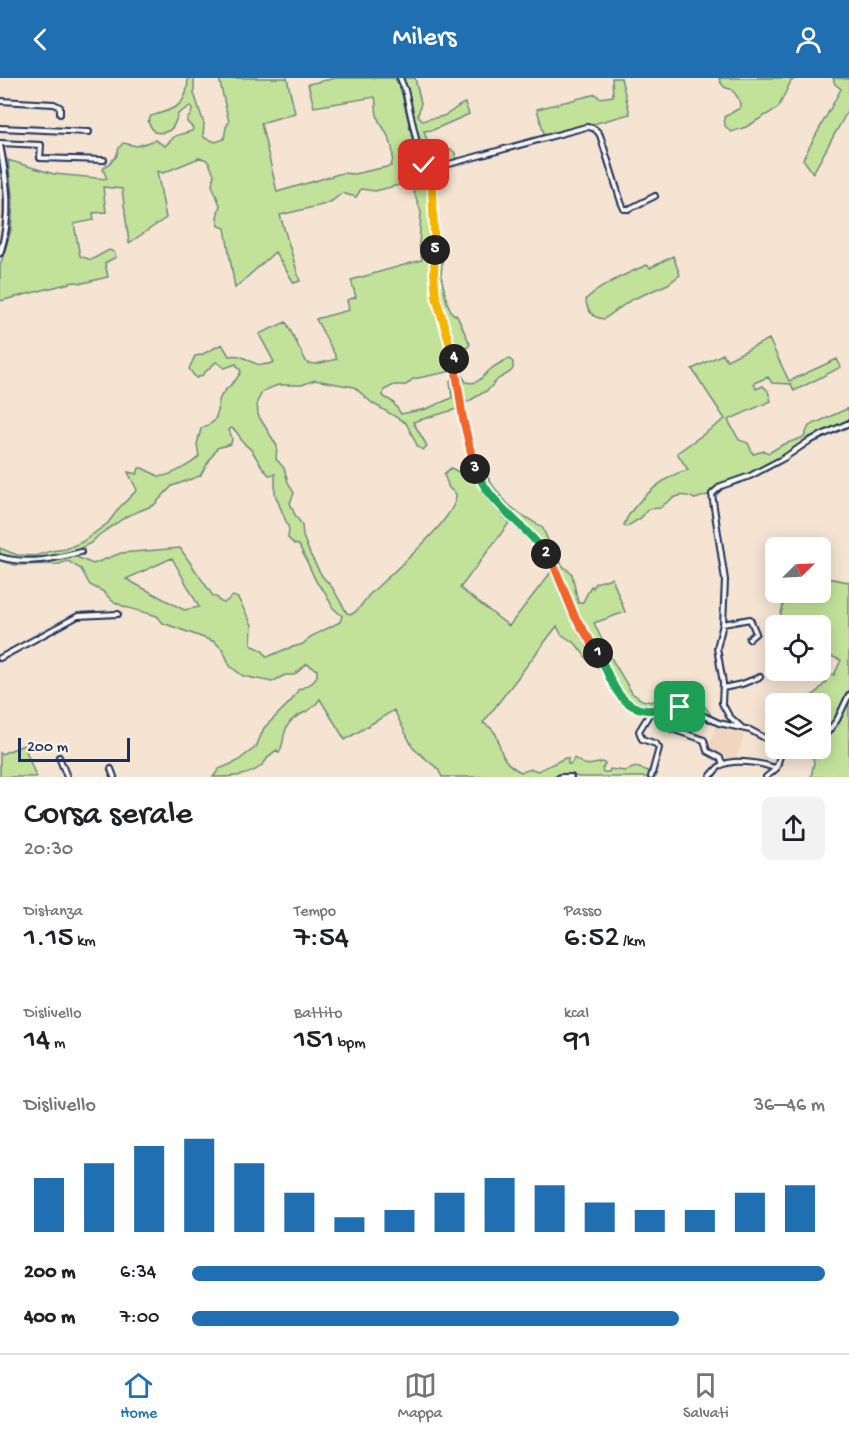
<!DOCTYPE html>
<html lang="it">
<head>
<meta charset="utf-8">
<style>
  :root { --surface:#fff; --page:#f2f2f2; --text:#202124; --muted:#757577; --line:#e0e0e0; --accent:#1f6fb2 }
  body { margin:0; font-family:"Gochi Hand",sans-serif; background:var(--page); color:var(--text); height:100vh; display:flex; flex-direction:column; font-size:22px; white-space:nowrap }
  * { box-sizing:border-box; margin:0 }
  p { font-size:20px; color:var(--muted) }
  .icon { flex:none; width:33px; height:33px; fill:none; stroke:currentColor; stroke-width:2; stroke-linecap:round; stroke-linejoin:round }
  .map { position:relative; height:699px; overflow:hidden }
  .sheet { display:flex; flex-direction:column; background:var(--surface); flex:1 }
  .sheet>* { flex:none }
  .needle { width:39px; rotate:66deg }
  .fabs { position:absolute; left:765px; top:459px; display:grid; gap:12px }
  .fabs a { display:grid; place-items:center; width:66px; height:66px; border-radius:9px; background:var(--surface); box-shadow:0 3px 15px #0003; font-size:30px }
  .scale { position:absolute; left:18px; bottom:15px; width:112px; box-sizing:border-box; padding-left:6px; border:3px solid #1b2f5e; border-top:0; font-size:16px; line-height:21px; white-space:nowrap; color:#1b2f5e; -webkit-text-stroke:4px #fbf7ec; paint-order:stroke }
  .pin { position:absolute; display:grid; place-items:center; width:51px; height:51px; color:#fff; margin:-26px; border-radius:12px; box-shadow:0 3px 9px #0006 }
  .km { position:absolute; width:30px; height:30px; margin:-15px; border-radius:50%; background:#222; color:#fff; font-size:16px; line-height:30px; text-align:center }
  .round { display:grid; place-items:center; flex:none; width:63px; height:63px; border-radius:9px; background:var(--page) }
  .head { display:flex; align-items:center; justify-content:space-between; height:102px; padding:0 24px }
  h1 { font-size:33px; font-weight:600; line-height:45px }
  .figures { display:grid; grid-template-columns:repeat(3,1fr); gap:9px; height:102px; padding:6px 24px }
  .figures div { display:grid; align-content:center }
  .figures b { font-size:30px; font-weight:600 }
  .figures small { font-size:16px; font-weight:400 }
  .figures p { font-size:16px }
  .chart { height:168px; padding:12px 24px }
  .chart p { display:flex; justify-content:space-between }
  .chart svg { width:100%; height:108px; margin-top:6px; stroke:var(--accent); stroke-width:6 }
  ul { padding:0 24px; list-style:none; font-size:20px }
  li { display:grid; grid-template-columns:96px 72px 1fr; align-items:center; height:45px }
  li i { height:15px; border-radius:8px; background:var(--accent) }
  header { display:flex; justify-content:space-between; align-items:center; height:78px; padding:0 24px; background:var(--accent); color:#fff; font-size:27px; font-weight:600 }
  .tab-bar { display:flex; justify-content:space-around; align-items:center; height:84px; border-top:2px solid var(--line); background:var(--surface); font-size:16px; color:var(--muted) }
  .tab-bar a { display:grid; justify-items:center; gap:3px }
  .tab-bar .on { color:var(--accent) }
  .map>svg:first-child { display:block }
</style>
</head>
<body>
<header><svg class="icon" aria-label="back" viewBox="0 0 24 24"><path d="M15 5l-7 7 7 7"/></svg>Milers<svg class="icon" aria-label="person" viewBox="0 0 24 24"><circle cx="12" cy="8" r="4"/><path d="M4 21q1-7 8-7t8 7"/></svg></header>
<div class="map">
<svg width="849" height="699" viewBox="0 0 849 699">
  <rect width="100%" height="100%" fill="#f5e4d2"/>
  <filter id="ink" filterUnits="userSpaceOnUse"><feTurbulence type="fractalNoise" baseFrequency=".0167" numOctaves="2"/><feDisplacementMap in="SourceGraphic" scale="12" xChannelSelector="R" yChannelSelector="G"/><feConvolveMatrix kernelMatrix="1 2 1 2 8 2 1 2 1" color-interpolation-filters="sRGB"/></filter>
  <g filter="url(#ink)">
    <!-- built -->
    <path fill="#f0d6c0" d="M715,647L744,657L737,680L729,681L709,671Z"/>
    <!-- green -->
    <path fill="#c2e29a" stroke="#6e887c" stroke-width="1.5" fill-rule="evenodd" d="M188,0H194V15L204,46L203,58L205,60L216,64L224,61L226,49L229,44L219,0H287L295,35L261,45L277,114L342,95L354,96L391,88C397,72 388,56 379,43C375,36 377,26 375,19L314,29L308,6L336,0H395L401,12L418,84L428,104L432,163L431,203L453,293L413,301L406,307H394L384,312L383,318L393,324L401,336L426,331L452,320L450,303L454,299L457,331L413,344L427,368L423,372L418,369L406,345L372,325L354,309L315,302L302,307H278L263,313L257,324L258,337L277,368L276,381L284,390L288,404L294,415L290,425L295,437L302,447L303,458L310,476L322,498L332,509L347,535L352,536C360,532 364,522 370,516C388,498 459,439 456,416L449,410L444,396L451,390L462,396L472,390L485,417L509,445L460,510L509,548L552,493L572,542L600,590L591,586L576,566L561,556L557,548L483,645C509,657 489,679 521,694L532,691L538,693L565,680H568V686H571L574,680C586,689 590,687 603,684L605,686L602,691L603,694H609L610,691L625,693L636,689L657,696L656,699H579L566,696L551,699H442L438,691L413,670L394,632L345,662L320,621C310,636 299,634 290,644C282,653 285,665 279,675L277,672C265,679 268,683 260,689C247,699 230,699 213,699L219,691L236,684L256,669L264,650L292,622L298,612L312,605L317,598V592L307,586L294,597H285L272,604L243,598L230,588L223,572L215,564L163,545L157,538L125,529L112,523L104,514L90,507L81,491L68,483L59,486L15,487L0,483V470L17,477L35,478L51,473L66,471L82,464L108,445L120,429L137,412L128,394L137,396L139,390H142C146,392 156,397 159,398C167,400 194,385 199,378L197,366L201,351C204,348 210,347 213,344C219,338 217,327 220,320C225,309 237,305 241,293L236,286L225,290L216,284L201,298L196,300L189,291L195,278L201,277L222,266L229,278C249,274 252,294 274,284L259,256L286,244L307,285L316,286L337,281L316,241L349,232L347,222L356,219L351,202L422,182L419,167L421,134L413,111L407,105L375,113L361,111L356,119L342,115L332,123L322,127L280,137L300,203L294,205L275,174L235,210L225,150L219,148L217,139L220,127L212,107L214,96L209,85L205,81L199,80L163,95L157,93L166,140L129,165L122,111L103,109L106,134L93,135L94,142L74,146L80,178L91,182L109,172L114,174L116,179L105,185L108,199L83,205L74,204L0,223V188L11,152L13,126L8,82L54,96L107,101L103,91L116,79L119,70L123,65L137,68L155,62L165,68L175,58L192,53L193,50L187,44V41L191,37L192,31L190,28L178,36C174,50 170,57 154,54L148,44L151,38C174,31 188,29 188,0ZM231,350C239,353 238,359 244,365C247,369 252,371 254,376C259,384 262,390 269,397L275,396V416L289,451L288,460L294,466L299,467L317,505L325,514L333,530L342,538L340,544L310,559L303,566L286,571L267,579L262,572L251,567L252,547L238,520L233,518L224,525L219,523L218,520L213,518L180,470L121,475L93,486L74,478L72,474L91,465L99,457L127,438L154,427L172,408L200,398L217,370L231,366L232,360L229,352ZM172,480L199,529L184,532L126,501Z
      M403,0H415L421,25L418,37L423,43C430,39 435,41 443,38C452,35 456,28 465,25L469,36L433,52L424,53L431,74L433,76L451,71L455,75L456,82L429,90L419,63Z
      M612,0H621L630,36L545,59L537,31L596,16L599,20L613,18Z
      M719,0H797L791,3L778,30L746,49L731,54L725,48L724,39L740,30C741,23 736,16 731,11C724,11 721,7 719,0Z
      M833,0L849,1V37L847,34L813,95L803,81L841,11L835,6Z
      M439,174L443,176L441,198L447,224L452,235L457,238L470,266L468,269L455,273C446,238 435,211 439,174Z
      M673,178L680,197L668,206L631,222L604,241C593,240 586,232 586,221C600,208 630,194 647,187L650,190Z
      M769,261L789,303L837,281L841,289L794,313L791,306L772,305L768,299L754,305L756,311L763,308L768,313L771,323L728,342L739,362L748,365L753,376L764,373L769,375L782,367L804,359L809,348L849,330V344L824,355L756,394L723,407L711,416L695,421C681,413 671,420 660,430L648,431L641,440L626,449L624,447C631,426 666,396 688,392L677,375L725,341L692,291L723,276L727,282Z
      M509,281L513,284V291L509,295L498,301L488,312L464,326L460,294L466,304C479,308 483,297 491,291C496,287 504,283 509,281Z
      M476,382C482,387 483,392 487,398C492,407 500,417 507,425C514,433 532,443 542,449L553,473L563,488L572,496L578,525L583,524L591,508L593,510L595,505L612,500L625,534L594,545L608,575L632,615L642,622L651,624L683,614L691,616L706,630L713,640C703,635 692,627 681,626C661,624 641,634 624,619L578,539L553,480L493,418L480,395Z
      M821,499L849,504V699H811L814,684L810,671L820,670V626L799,625L815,616L826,604L795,593L821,592L834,597L841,582L821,575L820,548H778L786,515L820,514Z
      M24,667L36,699H0V675L1,676Z"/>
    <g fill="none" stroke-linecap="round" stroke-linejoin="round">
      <!-- street casing -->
      <g stroke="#1b2f5e" stroke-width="8">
        <path id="street" d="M400,0L405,12L420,78L431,103L434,142V194L436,219L453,276L463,341L471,377L483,407L495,424L539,468L552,484L575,539L596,571L617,614L625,624L645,631L680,629L691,632L719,645L750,652L776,666
          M0,23L54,26L60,29V36
          M0,50L89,54
          M0,65L41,67L40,80L104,82
          M427,92L586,49C593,49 596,51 600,57L621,124L624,131H629L655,118
          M0,479C27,487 54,481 81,474
          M723,546L750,541L756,555L749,561
          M0,580L78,538L118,536
          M723,610L742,606L760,599
          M741,649L729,638L722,625L723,605L717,570L723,546L725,502L712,416L721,408L750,398L784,380L809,363L849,345
          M672,651L704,662L707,673L720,680L723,686
          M820,664L837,642L849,617
          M807,670H808
          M779,671L780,670
          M59,679L67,699
          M111,691L114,699
          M560,699H571
          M651,699L659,670L656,666L642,661L639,653L652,632
          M710,699C713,695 716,691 720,688C732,680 762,685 774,690L778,687
          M766,699L776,691L781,675L793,670"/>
      </g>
      <!-- secondary casing -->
      <g stroke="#1b2f5e" stroke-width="9">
        <path id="secondary" d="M0,68C7,104 12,139 0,175"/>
      </g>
      <!-- street -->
      <use href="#street" stroke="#fbf7ec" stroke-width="4"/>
      <!-- secondary -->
      <use href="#secondary" stroke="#fbf7ec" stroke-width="4.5"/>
    </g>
  </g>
  <g fill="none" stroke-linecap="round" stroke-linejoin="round" filter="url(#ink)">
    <!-- split-1 casing -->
    <g stroke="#fff" stroke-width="12">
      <path id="split-1" d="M598,575C610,597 616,629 646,632C657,632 669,630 680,629"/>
    </g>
    <!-- split-2 casing -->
    <g stroke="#fff" stroke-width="12">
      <path id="split-2" d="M546,476L555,490L575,539L598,575"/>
    </g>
    <!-- split-3 casing -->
    <g stroke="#fff" stroke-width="12">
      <path id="split-3" d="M475,391C492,429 524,445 546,476"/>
    </g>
    <!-- split-4 casing -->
    <g stroke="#fff" stroke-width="12">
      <path id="split-4" d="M454,281L463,341L475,391"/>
    </g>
    <!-- split-5 casing -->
    <g stroke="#fff" stroke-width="12">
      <path id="split-5" d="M435,172L434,194L436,219L454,281"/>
    </g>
    <!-- split-6 casing -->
    <g stroke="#fff" stroke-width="12">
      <path id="split-6" d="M424,87L432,111L435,172"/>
    </g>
    <!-- split-1 -->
    <use href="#split-1" stroke="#22a559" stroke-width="8"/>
    <!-- split-2 -->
    <use href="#split-2" stroke="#f0652b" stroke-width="8"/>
    <!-- split-3 -->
    <use href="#split-3" stroke="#22a559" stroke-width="8"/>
    <!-- split-4 -->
    <use href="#split-4" stroke="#f0652b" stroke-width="8"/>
    <!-- split-5 -->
    <use href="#split-5" stroke="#f5b400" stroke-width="8"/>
    <!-- split-6 -->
    <use href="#split-6" stroke="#f5b400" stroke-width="8"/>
  </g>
</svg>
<div class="fabs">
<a><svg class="needle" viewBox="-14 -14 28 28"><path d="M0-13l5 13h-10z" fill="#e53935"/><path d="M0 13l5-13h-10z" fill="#757577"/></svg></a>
<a><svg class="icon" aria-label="locate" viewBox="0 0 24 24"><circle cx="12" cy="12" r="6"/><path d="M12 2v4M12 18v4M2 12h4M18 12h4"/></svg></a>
<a><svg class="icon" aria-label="layers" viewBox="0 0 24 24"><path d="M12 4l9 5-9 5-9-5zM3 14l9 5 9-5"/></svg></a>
</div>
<div class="scale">200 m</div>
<div class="pin" style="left:680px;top:629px;background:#1e9e55"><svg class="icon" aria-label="arrive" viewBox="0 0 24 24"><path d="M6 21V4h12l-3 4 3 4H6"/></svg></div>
<div class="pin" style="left:424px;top:87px;background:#d93025"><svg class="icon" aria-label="check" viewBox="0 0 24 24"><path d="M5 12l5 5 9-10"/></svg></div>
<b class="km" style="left:598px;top:575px">1</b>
<b class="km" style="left:546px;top:476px">2</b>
<b class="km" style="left:475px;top:391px">3</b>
<b class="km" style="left:454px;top:281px">4</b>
<b class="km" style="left:435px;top:172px">5</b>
</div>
<section class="sheet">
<div class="head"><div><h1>Corsa serale</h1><p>20:30</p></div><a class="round"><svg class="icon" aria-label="share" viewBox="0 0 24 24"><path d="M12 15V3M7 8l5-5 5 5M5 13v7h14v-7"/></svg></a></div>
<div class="figures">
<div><p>Distanza</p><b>1.15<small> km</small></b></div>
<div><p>Tempo</p><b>7:54</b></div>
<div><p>Passo</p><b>6:52<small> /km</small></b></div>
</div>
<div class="figures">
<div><p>Dislivello</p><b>14<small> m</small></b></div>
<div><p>Battito</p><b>151<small> bpm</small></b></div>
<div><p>kcal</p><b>91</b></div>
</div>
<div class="chart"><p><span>Dislivello</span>36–46 m</p>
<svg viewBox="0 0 160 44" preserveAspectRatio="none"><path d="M5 44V22M15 44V16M25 44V9M35 44V6M45 44V16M55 44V28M65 44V38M75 44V35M85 44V28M95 44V22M105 44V25M115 44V32M125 44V35M135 44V35M145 44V28M155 44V25"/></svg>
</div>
<ul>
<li><b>200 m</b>6:34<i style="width:100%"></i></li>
<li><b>400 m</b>7:00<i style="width:77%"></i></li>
</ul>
</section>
<nav class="tab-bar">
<a class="on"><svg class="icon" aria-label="home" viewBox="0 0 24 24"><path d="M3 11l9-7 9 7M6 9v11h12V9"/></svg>Home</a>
<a><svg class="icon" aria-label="map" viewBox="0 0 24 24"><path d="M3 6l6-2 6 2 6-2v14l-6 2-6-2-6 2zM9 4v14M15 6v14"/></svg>Mappa</a>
<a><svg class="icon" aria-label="saved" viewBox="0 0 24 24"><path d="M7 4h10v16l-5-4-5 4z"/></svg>Salvati</a>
</nav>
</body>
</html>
